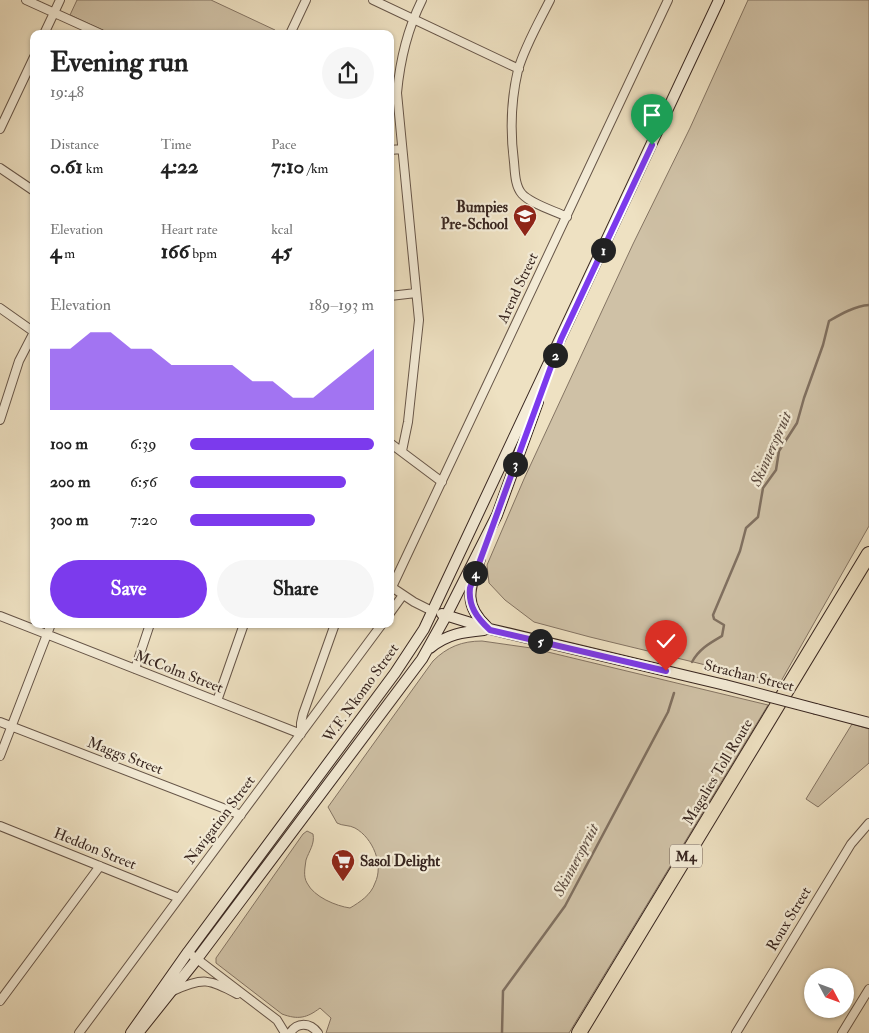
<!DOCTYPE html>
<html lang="en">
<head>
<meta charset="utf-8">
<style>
  :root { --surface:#fff; --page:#f6f6f6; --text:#222; --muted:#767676; --accent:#7c3aed }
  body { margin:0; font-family:"IM FELL Double Pica",serif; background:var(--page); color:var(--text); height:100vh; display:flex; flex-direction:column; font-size:19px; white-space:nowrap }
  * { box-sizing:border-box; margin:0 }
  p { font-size:16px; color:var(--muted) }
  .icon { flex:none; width:28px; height:28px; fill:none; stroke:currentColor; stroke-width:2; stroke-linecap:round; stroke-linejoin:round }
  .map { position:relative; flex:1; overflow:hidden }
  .panel { position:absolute; left:30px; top:30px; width:364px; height:598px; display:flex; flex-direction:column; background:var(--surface); border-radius:10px; box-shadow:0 1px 4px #0004 }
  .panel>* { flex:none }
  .needle { width:32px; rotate:131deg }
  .buttons { position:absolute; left:804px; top:968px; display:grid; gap:10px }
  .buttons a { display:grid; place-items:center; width:50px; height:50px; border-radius:50%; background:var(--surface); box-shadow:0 1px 4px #0004; font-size:25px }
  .pin { position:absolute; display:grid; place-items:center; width:42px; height:42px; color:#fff; margin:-51px -21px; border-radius:50% 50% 50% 0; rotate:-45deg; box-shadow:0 0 5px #0007 }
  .pin .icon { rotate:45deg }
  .km { position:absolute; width:25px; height:25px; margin:-12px; border-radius:50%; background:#222; color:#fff; font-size:14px; line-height:25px; text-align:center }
  .round { display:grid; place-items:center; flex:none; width:52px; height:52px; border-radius:26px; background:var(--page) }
  .head { display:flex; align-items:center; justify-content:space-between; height:85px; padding:0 20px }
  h1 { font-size:28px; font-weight:800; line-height:38px }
  .stats { display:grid; grid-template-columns:repeat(3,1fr); gap:8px; height:85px; padding:5px 20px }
  .stats div { display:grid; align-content:center }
  .stats b { font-size:21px; font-weight:800 }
  .stats small { font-size:14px; font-weight:400 }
  .stats p { font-size:14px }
  .chart { height:140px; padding:10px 20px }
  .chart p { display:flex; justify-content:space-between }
  .chart svg { width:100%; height:90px; margin-top:5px; fill:var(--accent); opacity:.7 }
  .action { display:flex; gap:10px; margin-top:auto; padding:10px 20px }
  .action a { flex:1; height:58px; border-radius:30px; background:var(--accent); color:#fff; font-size:20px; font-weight:800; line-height:58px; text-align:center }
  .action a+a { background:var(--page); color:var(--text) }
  ul { padding:0 20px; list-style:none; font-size:16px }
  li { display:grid; grid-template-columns:80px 60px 1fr; align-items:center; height:38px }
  li i { height:12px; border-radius:6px; background:var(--accent) }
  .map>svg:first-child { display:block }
</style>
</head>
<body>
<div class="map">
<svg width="869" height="1033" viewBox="0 0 869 1033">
  <rect width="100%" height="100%" fill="#eee1c2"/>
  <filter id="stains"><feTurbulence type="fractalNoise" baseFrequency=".004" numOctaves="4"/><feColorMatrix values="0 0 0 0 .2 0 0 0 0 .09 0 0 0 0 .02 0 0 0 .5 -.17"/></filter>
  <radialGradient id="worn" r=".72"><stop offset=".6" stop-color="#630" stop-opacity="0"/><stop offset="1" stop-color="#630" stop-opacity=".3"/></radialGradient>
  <!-- green -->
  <path fill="#cfc1a6" stroke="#847463" d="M77,0H211L275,30L273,34H111L70,15Z
    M748,0H869V526L780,683L590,637L534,622L505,600L489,583L487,565L524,479L633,244L690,128Z
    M482,641L531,648L768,705L569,1033H326L331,1018L320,1008C307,1018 298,1020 282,1014L216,963V958L303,834L307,831L313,834C315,844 309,851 306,860C305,868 303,876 307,883C314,897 336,906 350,908C360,902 371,895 375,883C384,865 373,838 355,828C350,825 342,826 337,823L328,807L433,661C447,647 462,641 482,641Z
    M852,724L869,729V763L818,807L806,799Z"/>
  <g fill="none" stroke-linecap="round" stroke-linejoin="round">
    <!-- stream -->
    <path stroke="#807060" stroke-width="2.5" d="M692,662C699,649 710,643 722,636L724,625L714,619L713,615L740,551L746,528L758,517L763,488L776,470L779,451L797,423L804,398L823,345L829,321C841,314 855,306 869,305
      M502,1033L503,991L565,906L668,712L674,693"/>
    <!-- street casing -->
    <g stroke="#665548" stroke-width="10">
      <path id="street" d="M26,0L101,34
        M373,0L519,69
        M550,0C539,22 525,46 518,70C511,100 510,131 514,162C515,173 515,186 522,194C531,204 555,211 567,217
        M44,34L60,0
        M290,34L306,0
        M0,129L34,57
        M390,150L402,149
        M0,168L34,191
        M390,296L416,293
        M0,308L34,332
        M0,420L19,361L34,332
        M390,443L442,482
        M402,451L408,422L419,320L397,93C400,60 407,30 422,0
        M390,586L414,602L432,611
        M392,587L668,0
        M390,613L403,595
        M0,616L301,734V723L303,714L335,624
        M135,669L150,624
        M217,701L244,624
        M0,722L241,815
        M0,756L51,624
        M0,826L179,898
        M193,956L277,1020L285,1033
        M173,991C203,977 209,979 237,994
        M0,1001L100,866
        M79,1033L382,624
        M290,1033C297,1022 310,1022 318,1033
        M736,1033L851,844L869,823
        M842,1033L869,989"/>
    </g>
    <!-- secondary casing -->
    <g stroke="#382620" stroke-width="12">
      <path id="secondary" d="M480,559C470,587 462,604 487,627
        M442,614L490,629L725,685
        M430,648C447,634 463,632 484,630
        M816,709L869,723
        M131,1033L188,952L395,673L424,629L719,0
        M138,1033L197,959L422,659L446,616L497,515L538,402"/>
    </g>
    <!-- highway casing -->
    <g stroke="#382620" stroke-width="16">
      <path id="highway" d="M579,1033L869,554"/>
    </g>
    <!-- street -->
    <use href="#street" stroke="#f4ecd7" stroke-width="8"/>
    <!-- secondary -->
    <use href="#secondary" stroke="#f4ecd7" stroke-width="10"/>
    <!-- highway -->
    <use href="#highway" stroke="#eee1c2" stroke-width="14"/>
    <!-- secondary-bridge casing -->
    <g stroke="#382620" stroke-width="12" stroke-linecap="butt">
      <path id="secondary-bridge" d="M725,685L816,709"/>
    </g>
    <!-- secondary-bridge -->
    <use href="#secondary-bridge" stroke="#f4ecd7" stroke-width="10"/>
  </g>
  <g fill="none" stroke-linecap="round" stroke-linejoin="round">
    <!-- route casing -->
    <g stroke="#fff" stroke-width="10">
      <path id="route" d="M652,145L561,339L470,588C468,606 477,618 490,630L666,671"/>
    </g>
    <!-- route -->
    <use href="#route" stroke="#7c3aed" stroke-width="6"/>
  </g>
  <!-- icons -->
  <defs>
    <g id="school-pin" transform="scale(1.25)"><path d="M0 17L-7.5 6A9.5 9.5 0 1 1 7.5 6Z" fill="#8f2418" stroke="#f4ecd7"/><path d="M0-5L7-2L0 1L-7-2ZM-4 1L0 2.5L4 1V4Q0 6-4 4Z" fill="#fff"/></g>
    <g id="supermarket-pin" transform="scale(1.25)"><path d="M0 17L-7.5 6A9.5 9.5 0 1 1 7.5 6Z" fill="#8f2418" stroke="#f4ecd7"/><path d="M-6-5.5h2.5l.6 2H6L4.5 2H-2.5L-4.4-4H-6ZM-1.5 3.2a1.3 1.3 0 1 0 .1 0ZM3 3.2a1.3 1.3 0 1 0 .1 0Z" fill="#fff"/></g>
  </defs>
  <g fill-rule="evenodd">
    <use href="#school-pin" x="525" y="216"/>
    <use href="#supermarket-pin" x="343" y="861"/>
  </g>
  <g text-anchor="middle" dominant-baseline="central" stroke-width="4.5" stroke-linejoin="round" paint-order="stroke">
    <!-- shield labels -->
    <rect fill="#f4ecd7" stroke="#706157" stroke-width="1" x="670" y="844.5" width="32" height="23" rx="4"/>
    <g font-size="14" font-weight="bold" fill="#382620">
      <text x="686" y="856">M4</text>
    </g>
    <!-- poi labels -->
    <g font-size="15" font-weight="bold" fill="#382620" stroke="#f4ecd7" text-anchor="end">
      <text x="508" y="207">Bumpies<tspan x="508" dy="17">Pre-School</tspan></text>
      <text x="360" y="861" text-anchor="start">Sasol Delight</text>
    </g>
    <!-- street labels -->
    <g font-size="15" fill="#382620" stroke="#f4ecd7">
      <text transform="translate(518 288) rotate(-65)">Arend Street</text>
      <text transform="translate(179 672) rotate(21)">McColm Street</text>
      <text transform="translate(749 676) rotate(14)">Strachan Street</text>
      <text transform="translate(361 693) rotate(-54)">W.F. Nkomo Street</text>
      <text transform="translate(125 756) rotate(21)">Maggs Street</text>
      <text transform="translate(718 772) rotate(-59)">Magalies Toll Route</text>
      <text transform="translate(220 820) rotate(-53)">Navigation Street</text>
      <text transform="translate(95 849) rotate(22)">Heddon Street</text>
      <text transform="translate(789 919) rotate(-59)">Roux Street</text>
    </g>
    <!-- water labels -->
    <g font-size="16" font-style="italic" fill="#5c4b40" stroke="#f4ecd7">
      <text transform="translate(771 449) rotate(-66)">Skinnerspruit</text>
      <text transform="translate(576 860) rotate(-62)">Skinnerspruit</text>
    </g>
  </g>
  <rect width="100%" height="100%" filter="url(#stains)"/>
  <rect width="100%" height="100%" fill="url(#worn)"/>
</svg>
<div class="buttons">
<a><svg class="needle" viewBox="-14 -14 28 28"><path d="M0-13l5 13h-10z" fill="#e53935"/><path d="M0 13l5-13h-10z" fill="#767676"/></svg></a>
</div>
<div class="pin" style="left:652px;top:145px;background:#1e9e55"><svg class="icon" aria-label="arrive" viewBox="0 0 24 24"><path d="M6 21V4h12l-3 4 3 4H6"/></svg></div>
<div class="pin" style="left:666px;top:671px;background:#d93025"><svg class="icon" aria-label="check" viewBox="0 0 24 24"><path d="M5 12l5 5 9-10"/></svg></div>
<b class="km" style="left:603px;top:250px">1</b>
<b class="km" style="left:555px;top:355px">2</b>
<b class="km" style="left:515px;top:464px">3</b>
<b class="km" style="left:475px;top:573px">4</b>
<b class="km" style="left:540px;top:641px">5</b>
<section class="panel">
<div class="head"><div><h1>Evening run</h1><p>19:48</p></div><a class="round"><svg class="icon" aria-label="share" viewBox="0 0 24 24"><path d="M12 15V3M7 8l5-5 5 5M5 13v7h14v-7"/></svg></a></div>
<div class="stats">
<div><p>Distance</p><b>0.61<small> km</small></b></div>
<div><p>Time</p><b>4:22</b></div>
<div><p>Pace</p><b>7:10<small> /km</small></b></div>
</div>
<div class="stats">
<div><p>Elevation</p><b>4<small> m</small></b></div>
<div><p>Heart rate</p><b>166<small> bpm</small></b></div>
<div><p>kcal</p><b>45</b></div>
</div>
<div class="chart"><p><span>Elevation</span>189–193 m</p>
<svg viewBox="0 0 160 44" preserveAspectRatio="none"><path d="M0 44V14L10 14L20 6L30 6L40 14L50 14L60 22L70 22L80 22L90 22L100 30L110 30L120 38L130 38L140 30L150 22L160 14V44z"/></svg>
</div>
<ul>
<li><b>100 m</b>6:39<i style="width:100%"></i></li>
<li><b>200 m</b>6:56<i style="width:85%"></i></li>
<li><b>300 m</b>7:20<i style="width:68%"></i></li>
</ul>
<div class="action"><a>Save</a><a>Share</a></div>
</section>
</div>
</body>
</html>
